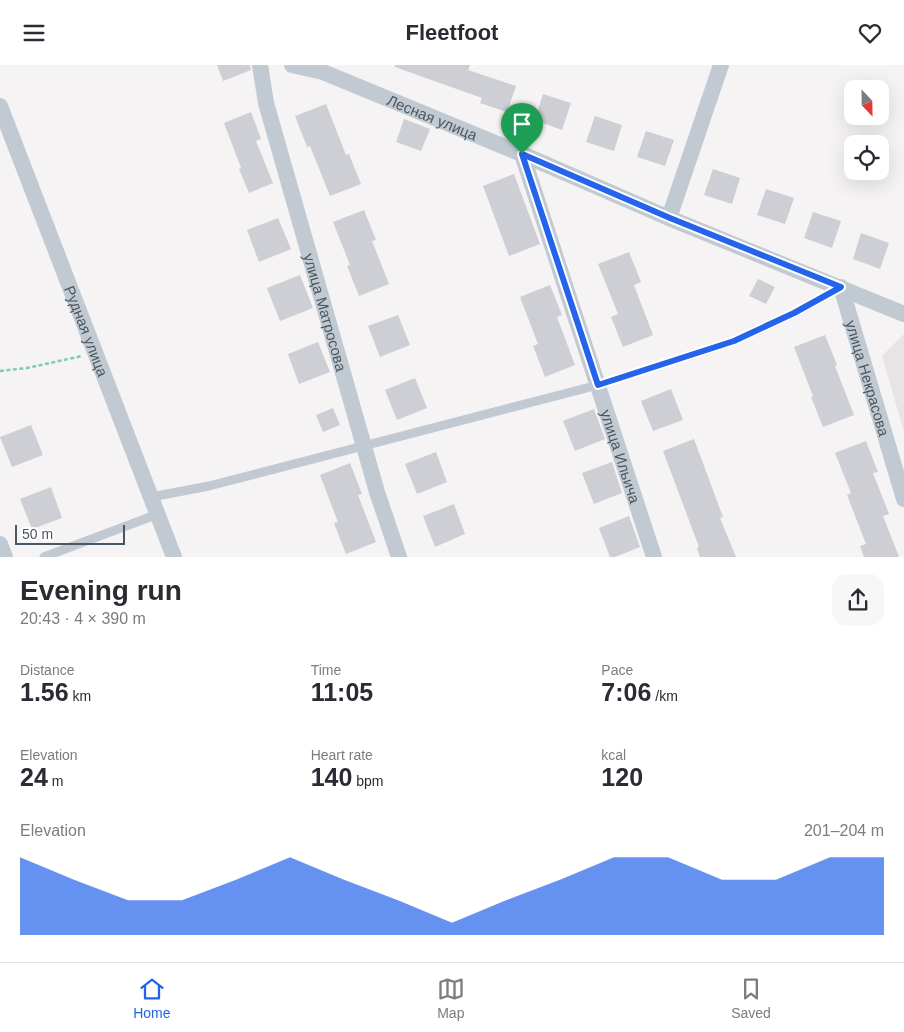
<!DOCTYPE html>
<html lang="en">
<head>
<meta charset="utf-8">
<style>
  :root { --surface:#fff; --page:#f7f7f7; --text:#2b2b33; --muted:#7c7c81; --line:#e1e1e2; --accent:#2563eb }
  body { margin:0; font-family:Helvetica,sans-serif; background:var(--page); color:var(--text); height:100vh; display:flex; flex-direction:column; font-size:19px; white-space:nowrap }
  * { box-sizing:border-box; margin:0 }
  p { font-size:16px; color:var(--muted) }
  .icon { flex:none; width:28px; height:28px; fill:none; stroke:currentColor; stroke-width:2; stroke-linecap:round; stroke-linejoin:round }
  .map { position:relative; height:492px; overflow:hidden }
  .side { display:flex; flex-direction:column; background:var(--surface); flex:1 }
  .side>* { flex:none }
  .needle { width:32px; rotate:158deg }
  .controls { position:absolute; left:844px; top:15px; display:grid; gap:10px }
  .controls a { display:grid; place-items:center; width:45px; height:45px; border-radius:10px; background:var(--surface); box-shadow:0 5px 20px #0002; font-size:25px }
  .scale { position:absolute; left:15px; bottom:12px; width:110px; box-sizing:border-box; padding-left:5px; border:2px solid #4a5661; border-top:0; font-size:14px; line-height:18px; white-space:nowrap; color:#4a5661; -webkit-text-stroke:4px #fff; paint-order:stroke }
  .pin { position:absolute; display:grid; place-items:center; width:42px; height:42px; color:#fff; margin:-51px -21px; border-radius:50% 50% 50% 0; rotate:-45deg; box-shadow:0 0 5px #0007 }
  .pin .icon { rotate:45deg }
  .round { display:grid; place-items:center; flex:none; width:52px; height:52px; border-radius:15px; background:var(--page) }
  .overview { display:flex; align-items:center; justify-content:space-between; height:85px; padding:0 20px }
  h1 { font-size:28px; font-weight:700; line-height:38px }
  .figures { display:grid; grid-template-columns:repeat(3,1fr); gap:8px; height:85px; padding:5px 20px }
  .figures div { display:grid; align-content:center }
  .figures b { font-size:25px; font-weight:700 }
  .figures small { font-size:14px; font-weight:400 }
  .figures p { font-size:14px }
  .chart { height:140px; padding:10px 20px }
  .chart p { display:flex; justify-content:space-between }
  .chart svg { width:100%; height:90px; margin-top:5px; fill:var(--accent); opacity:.7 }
  header { display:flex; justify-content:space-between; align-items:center; height:65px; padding:0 20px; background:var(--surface); font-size:22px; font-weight:700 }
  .dock { display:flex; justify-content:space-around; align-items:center; height:70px; border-top:1px solid var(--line); background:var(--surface); font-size:14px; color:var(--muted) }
  .dock a { display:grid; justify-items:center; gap:2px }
  .dock .active { color:var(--accent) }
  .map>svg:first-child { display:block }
</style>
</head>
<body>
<header><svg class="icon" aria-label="menu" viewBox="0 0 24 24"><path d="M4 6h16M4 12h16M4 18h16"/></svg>Fleetfoot<svg class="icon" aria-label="heart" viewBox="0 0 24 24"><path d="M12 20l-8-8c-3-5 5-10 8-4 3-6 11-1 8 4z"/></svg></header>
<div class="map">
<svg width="904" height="492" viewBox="0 0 904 492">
  <rect width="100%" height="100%" fill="#f5f3f3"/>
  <!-- education -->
  <path fill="#e6e4e5" d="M904,269V367L882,291Z"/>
  <!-- building -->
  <path fill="#cdcfd5" d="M217,0H250L251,5L223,16Z
    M395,0H470L468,5L516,21L507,47L480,38L482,33L395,2Z
    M543,29L571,38L562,65L535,55Z
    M326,39L346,90L349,89L361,119L330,131L310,81L307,82L295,51Z
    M251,47L261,74L256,76L273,118L249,128L239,104L241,103L224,58Z
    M595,51L622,60L614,86L586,77Z
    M404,54L430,64L421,86L396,77Z
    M646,66L674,75L665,101L637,92Z
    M713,104L740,113L732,139L704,130Z
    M514,109L540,179L509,191L483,121Z
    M766,124L794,133L785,159L757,150Z
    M364,145L376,175L372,176L389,219L359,231L347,201L350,200L333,157Z
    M813,147L841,156L832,183L804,173Z
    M278,153L291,184L259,197L247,165Z
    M861,168L889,178L880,204L853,194Z
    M629,187L641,217L634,220L653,270L623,282L611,252L618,249L598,199Z
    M300,210L313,243L280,256L267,223Z
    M758,214L775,222L766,239L749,231Z
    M550,220L562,250L557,252L575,300L545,312L533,281L538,279L520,232Z
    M398,250L410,280L380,292L368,261Z
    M825,270L837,300L835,301L854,350L823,362L811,332L813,331L794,282Z
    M318,277L330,307L299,319L288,289Z
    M415,313L427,343L397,355L385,325Z
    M671,324L683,355L653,366L641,336Z
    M333,343L340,360L323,367L316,350Z
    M594,344L605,374L575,386L563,356Z
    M31,360L43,390L12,402L0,372Z
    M694,374L723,452L720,453L736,492H700L697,483L699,482L663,386Z
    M866,376L878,407L873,408L889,449L883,451L899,492H864L860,481L866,479L847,430L851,428L835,388Z
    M436,387L447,417L417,429L405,399Z
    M612,397L622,428L594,439L582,408Z
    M350,398L362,429L358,430L376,477L346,489L334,458L338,457L320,410Z
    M51,422L62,453L32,464L20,434Z
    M454,439L465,469L435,482L423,451Z
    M629,451L640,482L615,492H610L599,463Z"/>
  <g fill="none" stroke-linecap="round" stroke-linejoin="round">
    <!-- path -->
    <path stroke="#7ad0a6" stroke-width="2.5" stroke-dasharray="4 2.5" stroke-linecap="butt" d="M0,306L27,303L82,291"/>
    <!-- service -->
    <path stroke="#c1cad2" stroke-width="9" d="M151,432L209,421L598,320L735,276L793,249L841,223
      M44,492L158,449"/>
    <!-- minor -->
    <g stroke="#c1cad2" stroke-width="16">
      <path id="s1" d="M260,0L266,38L377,427L399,492"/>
      <path id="s2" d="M292,0L323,7L522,89L669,153L904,249"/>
      <path id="s3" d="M0,41L174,492"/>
      <path id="s4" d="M522,89L654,492"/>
      <path d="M669,153L721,0"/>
      <path id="s5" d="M841,222L904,434"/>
      <path d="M0,479L5,492"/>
    </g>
  </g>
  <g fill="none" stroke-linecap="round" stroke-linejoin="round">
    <!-- route casing -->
    <g stroke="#fff" stroke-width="10">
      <path id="route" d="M522,89L670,153L841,222L794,248L734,276L598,320Z"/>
    </g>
    <!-- route -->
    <use href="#route" stroke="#2563eb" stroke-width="6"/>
  </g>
  <g text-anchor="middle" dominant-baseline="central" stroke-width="4" stroke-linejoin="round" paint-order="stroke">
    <!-- street labels -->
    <g font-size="15" fill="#4a5661" stroke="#fff">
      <text stroke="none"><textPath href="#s2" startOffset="150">Лесная улица</textPath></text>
      <text stroke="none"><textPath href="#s1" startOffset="256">улица Матросова</textPath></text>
      <text stroke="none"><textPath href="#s3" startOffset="241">Рудная улица</textPath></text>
      <text stroke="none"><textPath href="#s5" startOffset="95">улица Некрасова</textPath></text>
      <text stroke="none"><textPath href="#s4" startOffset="318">улица Ильича</textPath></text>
    </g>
  </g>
</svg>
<div class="controls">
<a><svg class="needle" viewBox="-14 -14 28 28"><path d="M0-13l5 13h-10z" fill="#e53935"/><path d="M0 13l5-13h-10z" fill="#7c7c81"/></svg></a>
<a><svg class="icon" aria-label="locate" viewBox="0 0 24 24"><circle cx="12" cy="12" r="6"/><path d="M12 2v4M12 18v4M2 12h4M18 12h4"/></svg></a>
</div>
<div class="scale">50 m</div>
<div class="pin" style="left:522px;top:89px;background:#1e9e55"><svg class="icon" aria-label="arrive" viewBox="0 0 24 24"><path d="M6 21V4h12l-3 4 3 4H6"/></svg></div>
</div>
<section class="side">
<div class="overview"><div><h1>Evening run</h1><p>20:43 · 4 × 390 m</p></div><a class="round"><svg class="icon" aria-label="share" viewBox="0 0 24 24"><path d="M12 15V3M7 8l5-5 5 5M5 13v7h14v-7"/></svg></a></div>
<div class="figures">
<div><p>Distance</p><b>1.56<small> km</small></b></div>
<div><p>Time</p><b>11:05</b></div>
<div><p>Pace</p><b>7:06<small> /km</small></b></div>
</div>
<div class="figures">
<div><p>Elevation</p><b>24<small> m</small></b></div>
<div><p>Heart rate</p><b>140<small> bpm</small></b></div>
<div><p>kcal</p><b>120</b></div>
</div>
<div class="chart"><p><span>Elevation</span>201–204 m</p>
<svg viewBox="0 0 160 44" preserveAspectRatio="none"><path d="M0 44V6L10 17L20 27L30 27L40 17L50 6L60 17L70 27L80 38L90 27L100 17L110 6L120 6L130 17L140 17L150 6L160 6V44z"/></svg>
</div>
</section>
<nav class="dock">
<a class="active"><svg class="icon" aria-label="home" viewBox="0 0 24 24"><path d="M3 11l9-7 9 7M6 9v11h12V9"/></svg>Home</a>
<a><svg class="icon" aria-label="map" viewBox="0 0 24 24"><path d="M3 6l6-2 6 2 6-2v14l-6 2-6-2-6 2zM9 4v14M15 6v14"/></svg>Map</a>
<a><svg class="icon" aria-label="saved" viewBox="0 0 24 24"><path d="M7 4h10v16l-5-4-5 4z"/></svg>Saved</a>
</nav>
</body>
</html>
